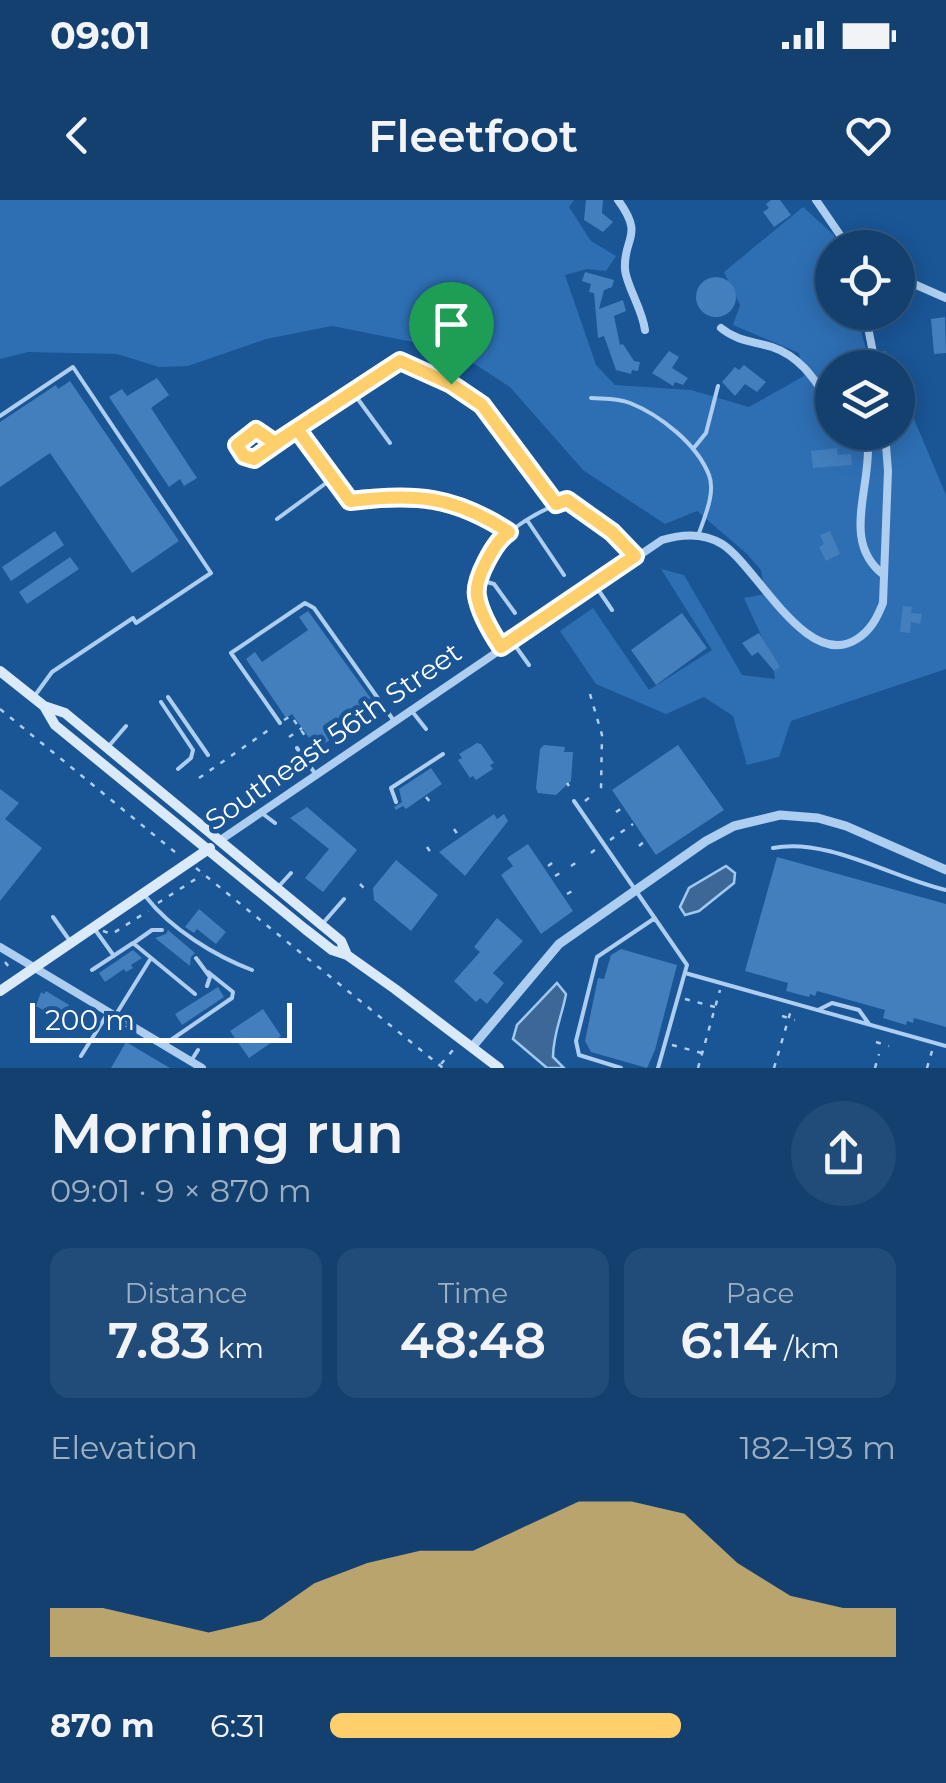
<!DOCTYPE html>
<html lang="en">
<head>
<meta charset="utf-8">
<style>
  :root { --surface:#144070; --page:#214b78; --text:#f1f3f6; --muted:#9dafc3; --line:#335983; --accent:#ffcf6c }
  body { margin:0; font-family:Montserrat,sans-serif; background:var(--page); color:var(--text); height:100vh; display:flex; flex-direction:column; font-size:38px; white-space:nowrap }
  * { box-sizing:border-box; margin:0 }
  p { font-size:32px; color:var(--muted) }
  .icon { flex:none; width:55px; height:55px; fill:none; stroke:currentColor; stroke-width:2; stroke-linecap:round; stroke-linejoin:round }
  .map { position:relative; height:868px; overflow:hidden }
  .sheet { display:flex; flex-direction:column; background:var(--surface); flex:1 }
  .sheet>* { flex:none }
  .buttons { position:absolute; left:815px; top:30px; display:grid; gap:20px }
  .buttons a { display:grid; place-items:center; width:100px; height:100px; border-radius:50%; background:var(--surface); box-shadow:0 5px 25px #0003,0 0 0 2px var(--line); font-size:50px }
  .scale { position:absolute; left:30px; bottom:25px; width:262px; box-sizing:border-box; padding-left:10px; border:5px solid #fff; border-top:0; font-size:28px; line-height:35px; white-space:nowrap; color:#fff; -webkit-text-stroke:8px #1a5596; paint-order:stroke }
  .pin { position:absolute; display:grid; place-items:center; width:85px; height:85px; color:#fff; margin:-102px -42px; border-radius:50% 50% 50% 0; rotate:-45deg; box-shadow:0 0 10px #0007 }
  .pin .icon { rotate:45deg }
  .round { display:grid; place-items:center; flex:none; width:105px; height:105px; border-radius:52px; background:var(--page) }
  .overview { display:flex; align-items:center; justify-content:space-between; height:170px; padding:0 50px }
  h1 { font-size:55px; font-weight:600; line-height:75px }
  .stats { display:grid; grid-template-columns:repeat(3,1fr); gap:15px; height:170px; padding:10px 50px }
  .stats div { display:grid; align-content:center; border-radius:20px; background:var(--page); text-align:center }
  .stats b { font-size:50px; font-weight:600 }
  .stats small { font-size:28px; font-weight:400 }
  .stats p { font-size:28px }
  .chart { height:280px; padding:20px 50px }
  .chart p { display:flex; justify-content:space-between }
  .chart svg { width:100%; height:180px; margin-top:10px; fill:var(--accent); opacity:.7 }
  ul { padding:0 50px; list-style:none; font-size:32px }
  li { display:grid; grid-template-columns:160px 120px 1fr; align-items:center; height:75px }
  li i { height:25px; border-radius:12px; background:var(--accent) }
  .status { display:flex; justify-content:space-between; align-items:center; height:70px; padding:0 50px; background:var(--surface); direction:ltr }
  .status svg { height:28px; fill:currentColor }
  header { display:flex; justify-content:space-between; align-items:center; height:130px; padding:0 50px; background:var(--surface); font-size:45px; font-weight:600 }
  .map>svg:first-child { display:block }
</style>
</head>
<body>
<div class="status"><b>09:01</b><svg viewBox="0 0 49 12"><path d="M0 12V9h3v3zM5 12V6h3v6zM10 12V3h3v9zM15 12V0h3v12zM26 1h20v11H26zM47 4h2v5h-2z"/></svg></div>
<header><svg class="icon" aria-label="back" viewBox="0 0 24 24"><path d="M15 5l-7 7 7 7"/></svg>Fleetfoot<svg class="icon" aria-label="heart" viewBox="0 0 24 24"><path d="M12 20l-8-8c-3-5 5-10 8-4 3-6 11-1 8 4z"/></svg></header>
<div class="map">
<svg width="946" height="868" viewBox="0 0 946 868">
  <rect width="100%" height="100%" fill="#1a5596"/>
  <!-- green -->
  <path fill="#2e6fb4" d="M0,0H574L569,7L591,41L616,56L606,71L587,69L565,75L596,165L615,185L691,190L749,207L804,176L799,153L733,125L740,105L724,72L803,7L834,35L837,47L832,48V112L856,113L867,153L886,151L892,167L832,168V232H898V181L946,295V469L791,521L779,557L747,565L733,516L704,497L666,514L596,484L560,431L593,408L649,490L712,450L661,369L684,375L742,475L775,479L772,459L744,398L765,394L761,370L746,353L697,311L665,324L583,270L510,187L453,150L332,126L266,139L188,166L159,167L117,154L28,152L0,159Z"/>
  <!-- water -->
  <path fill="#3d6796" stroke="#a0c9f2" stroke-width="2.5" d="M726,666L735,673L734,683L699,711L685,715L680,707L689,688Z
    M557,783L566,794C562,816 553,834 553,857L564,868H547L513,839L517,825Z"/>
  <!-- building -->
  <path fill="#437ebd" d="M586,0H603L602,13L613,22L603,32L584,20Z
    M771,0H780L791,15L774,27L763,12L769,8L766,4Z
    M585,72L614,80L612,87L604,90L599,109L623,100L626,111L614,116L620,145L623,144L634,161L640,162L638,171L632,170L631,174L616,170L604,136L598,138L594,93L589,92L591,84L582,81Z
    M696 97a20 20 0 1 1 40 0a20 20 0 1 1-40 0Z
    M945,117L946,153L934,154L931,119Z
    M669,151L679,157L672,168L688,178L683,185L675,182L673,186L652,173Z
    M744,165L766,182L757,192L745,184L735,196L722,182L735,167L739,170Z
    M157,178L169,195L151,208L197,278L184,286L180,279L169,287L109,197L122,189L127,196Z
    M70,181L179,341L132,373L50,253L0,287V222L56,185L58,189Z
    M837,248L838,255L851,254L852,265L813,268L811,251Z
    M55,331L64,345L11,381L2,367Z
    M830,331L840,354L826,361L819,347L824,344L820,335Z
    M70,357L79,369L27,404L19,392Z
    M903,406L912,407L911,413L922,414L920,424L911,422L910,433L900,432Z
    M308,411L377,507L317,549L292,514L286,518L246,459L255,452L262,462L308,430L299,417Z
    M682,413L707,448L656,485L631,450Z
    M759,433L780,467L774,471L758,452L752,456L742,443Z
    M477,543L481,544L494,563L490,565L493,569L476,580L473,576L470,578L458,560L462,558L459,554Z
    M544,545L565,547L564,552H573L571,581L556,595L538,593L536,588L540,549Z
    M678,545L724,610L656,655L612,590Z
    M431,568L442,584L406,609L403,606L396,610L394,607L402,602L399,589Z
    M0,589L19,603L5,619L42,648L0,701Z
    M307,607L357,650L323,692L305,678L329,649L290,618Z
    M494,614L497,619L504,614L508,621L465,676L439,652Z
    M528,644L573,711L541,734L501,675L513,666L507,658Z
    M777,657L946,704V827L914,818L913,823L907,821L906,825L883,818L885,810L817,791L815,796L810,794L809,797L786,791L788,783L745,771Z
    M396,660L438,695L411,731L374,700L373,688Z
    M199,709L226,732L216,744L197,729L194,733L185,727Z
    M497,718L523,741L493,773L504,783L487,804L480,798L476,802L454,781L480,752L474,747Z
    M168,730L195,753L191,757L190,766L155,738L166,734Z
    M621,749L677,765L655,850L647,868L591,852L585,841L598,778L604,779L611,755Z
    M133,750L142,758L131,765L133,768L126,772L124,769L105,782L99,773Z
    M218,787L224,797L182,825L175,814Z
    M46,791L69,805L60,820L36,806L41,792L44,794Z
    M263,809L281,836L249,858L230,831Z
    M126,842L170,868H111Z"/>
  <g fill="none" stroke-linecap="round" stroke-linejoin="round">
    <!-- path -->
    <path stroke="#adcef0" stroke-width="2.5" stroke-dasharray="5 8" stroke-linecap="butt" d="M590,494L602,535L601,590H604
      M0,509L181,657
      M284,520L291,516L308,540
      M289,537L302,528
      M199,578L273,527
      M567,583L569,586
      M426,597L431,603
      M585,601L590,597
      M616,612L622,608
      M454,629L458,635
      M610,640L633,624
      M639,646L645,641
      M427,647L431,653
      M591,653L598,647
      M548,666L555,661
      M571,666L582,659
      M196,668L443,868
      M555,676L562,672
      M360,684L366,690
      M567,694L574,690
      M158,703L202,675
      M103,731L112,734L148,711
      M5,762L9,767
      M685,799L715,807
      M782,816L795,820
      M876,842L889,846
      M672,845L702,853
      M441,864L453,850
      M698,868L720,790
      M774,868L791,810
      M875,868L879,854
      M927,868L932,851"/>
    <!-- service -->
    <path stroke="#adcef0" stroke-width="4" d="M352,191L390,243
      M591,198C604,199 618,198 630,203C660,215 697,244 709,275C716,293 704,318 698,336
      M0,216L73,167L211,373L136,423L133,418L52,472L36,494
      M298,230L350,301C415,293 454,296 509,332
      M275,243L256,230L237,245L244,256L254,259L400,161L451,184L482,205L556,304
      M693,249L706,233L718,186
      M277,319L333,278
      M527,320L564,375
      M480,380L494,384L515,413
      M597,388L612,410
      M514,444L529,465
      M501,447C492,433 475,408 477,390C482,342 526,316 567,300L612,331L635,356
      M168,497L208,555
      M161,502L193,550L191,558L178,569
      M411,510L426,529
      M280,523L231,453L305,403L314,408L394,521
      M108,547L126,526
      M297,548L314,572
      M574,601L687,765L658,868
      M396,602L391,588L443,554
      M263,614L275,623
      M773,648C827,637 893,678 946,690
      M280,685L291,673
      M146,697C171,729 215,756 252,770
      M53,717L70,741
      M324,722L344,699
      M96,731L114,756
      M135,742L152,730H162
      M196,758L210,777L207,786
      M92,770L133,743L195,794
      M685,773L946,846
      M818,810L832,803L859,810L869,824
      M115,816L151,758
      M165,844L232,798L233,792L208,772
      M81,856L108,813
      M191,861L198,850
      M621,868L579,855L576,841L597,757L655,718"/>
    <!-- minor -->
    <path stroke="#adcef0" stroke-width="8" d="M618,0C645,37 623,37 625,69C626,85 642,108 645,130
      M816,0L849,48
      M898,77L946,98
      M865,112L876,168
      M721,128C737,141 752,141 772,147C802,157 816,182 832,206
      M852,232L868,250C868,295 843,344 884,375
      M219,641L662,340C682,334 704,333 722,344C756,365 807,472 857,439C871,430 877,418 883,403L888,271L885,232
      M0,747L202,868"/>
    <!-- tertiary -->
    <path stroke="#adcef0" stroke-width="9" d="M473,846L559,744L706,641L734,626L780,615L818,618L846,626L946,670"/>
    <!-- secondary -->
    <path stroke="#dbeafb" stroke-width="10" d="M0,471L44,506L55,525L305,729L332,750L347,755L395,789L499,868
      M44,506L65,513L341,741L347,755
      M0,791L210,648"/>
  </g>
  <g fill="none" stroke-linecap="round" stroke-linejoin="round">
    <!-- route casing -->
    <g stroke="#fff" stroke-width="20">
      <path id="route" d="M451,184L400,161L275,243L256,230L237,245L244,256L254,259L297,229L350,301C415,293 454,296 509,332C495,341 474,379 477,396C480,414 491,432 501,447L635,356L612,332L567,300L556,304L482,205L451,184"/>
    </g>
    <!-- route -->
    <use href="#route" stroke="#ffcf6c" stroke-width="12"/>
  </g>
  <g text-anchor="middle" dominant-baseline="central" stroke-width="9" stroke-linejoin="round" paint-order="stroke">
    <!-- street labels -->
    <g font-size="28" fill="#fff" stroke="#1a5596">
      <text transform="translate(333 536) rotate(-35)">Southeast 56th Street</text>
    </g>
  </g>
</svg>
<div class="buttons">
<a><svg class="icon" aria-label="locate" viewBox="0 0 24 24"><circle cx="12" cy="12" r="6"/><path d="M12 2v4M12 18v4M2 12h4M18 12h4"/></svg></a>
<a><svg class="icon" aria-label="layers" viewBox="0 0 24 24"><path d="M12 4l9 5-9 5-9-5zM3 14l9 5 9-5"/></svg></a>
</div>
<div class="scale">200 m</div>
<div class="pin" style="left:451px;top:184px;background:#1e9e55"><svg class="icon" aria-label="arrive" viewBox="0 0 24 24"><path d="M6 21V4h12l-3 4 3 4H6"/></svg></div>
</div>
<section class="sheet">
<div class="overview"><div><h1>Morning run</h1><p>09:01 · 9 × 870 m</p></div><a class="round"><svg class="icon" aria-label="share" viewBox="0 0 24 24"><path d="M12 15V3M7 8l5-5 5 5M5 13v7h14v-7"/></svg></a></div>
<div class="stats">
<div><p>Distance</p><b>7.83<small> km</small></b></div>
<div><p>Time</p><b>48:48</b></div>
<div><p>Pace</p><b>6:14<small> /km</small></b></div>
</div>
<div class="chart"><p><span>Elevation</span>182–193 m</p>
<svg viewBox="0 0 160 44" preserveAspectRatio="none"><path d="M0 44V32L10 32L20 35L30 38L40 35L50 26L60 21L70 18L80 18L90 12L100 6L110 6L120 9L130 21L140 29L150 32L160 32V44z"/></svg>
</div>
<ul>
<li><b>870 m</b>6:31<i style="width:62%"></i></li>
</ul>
</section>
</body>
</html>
